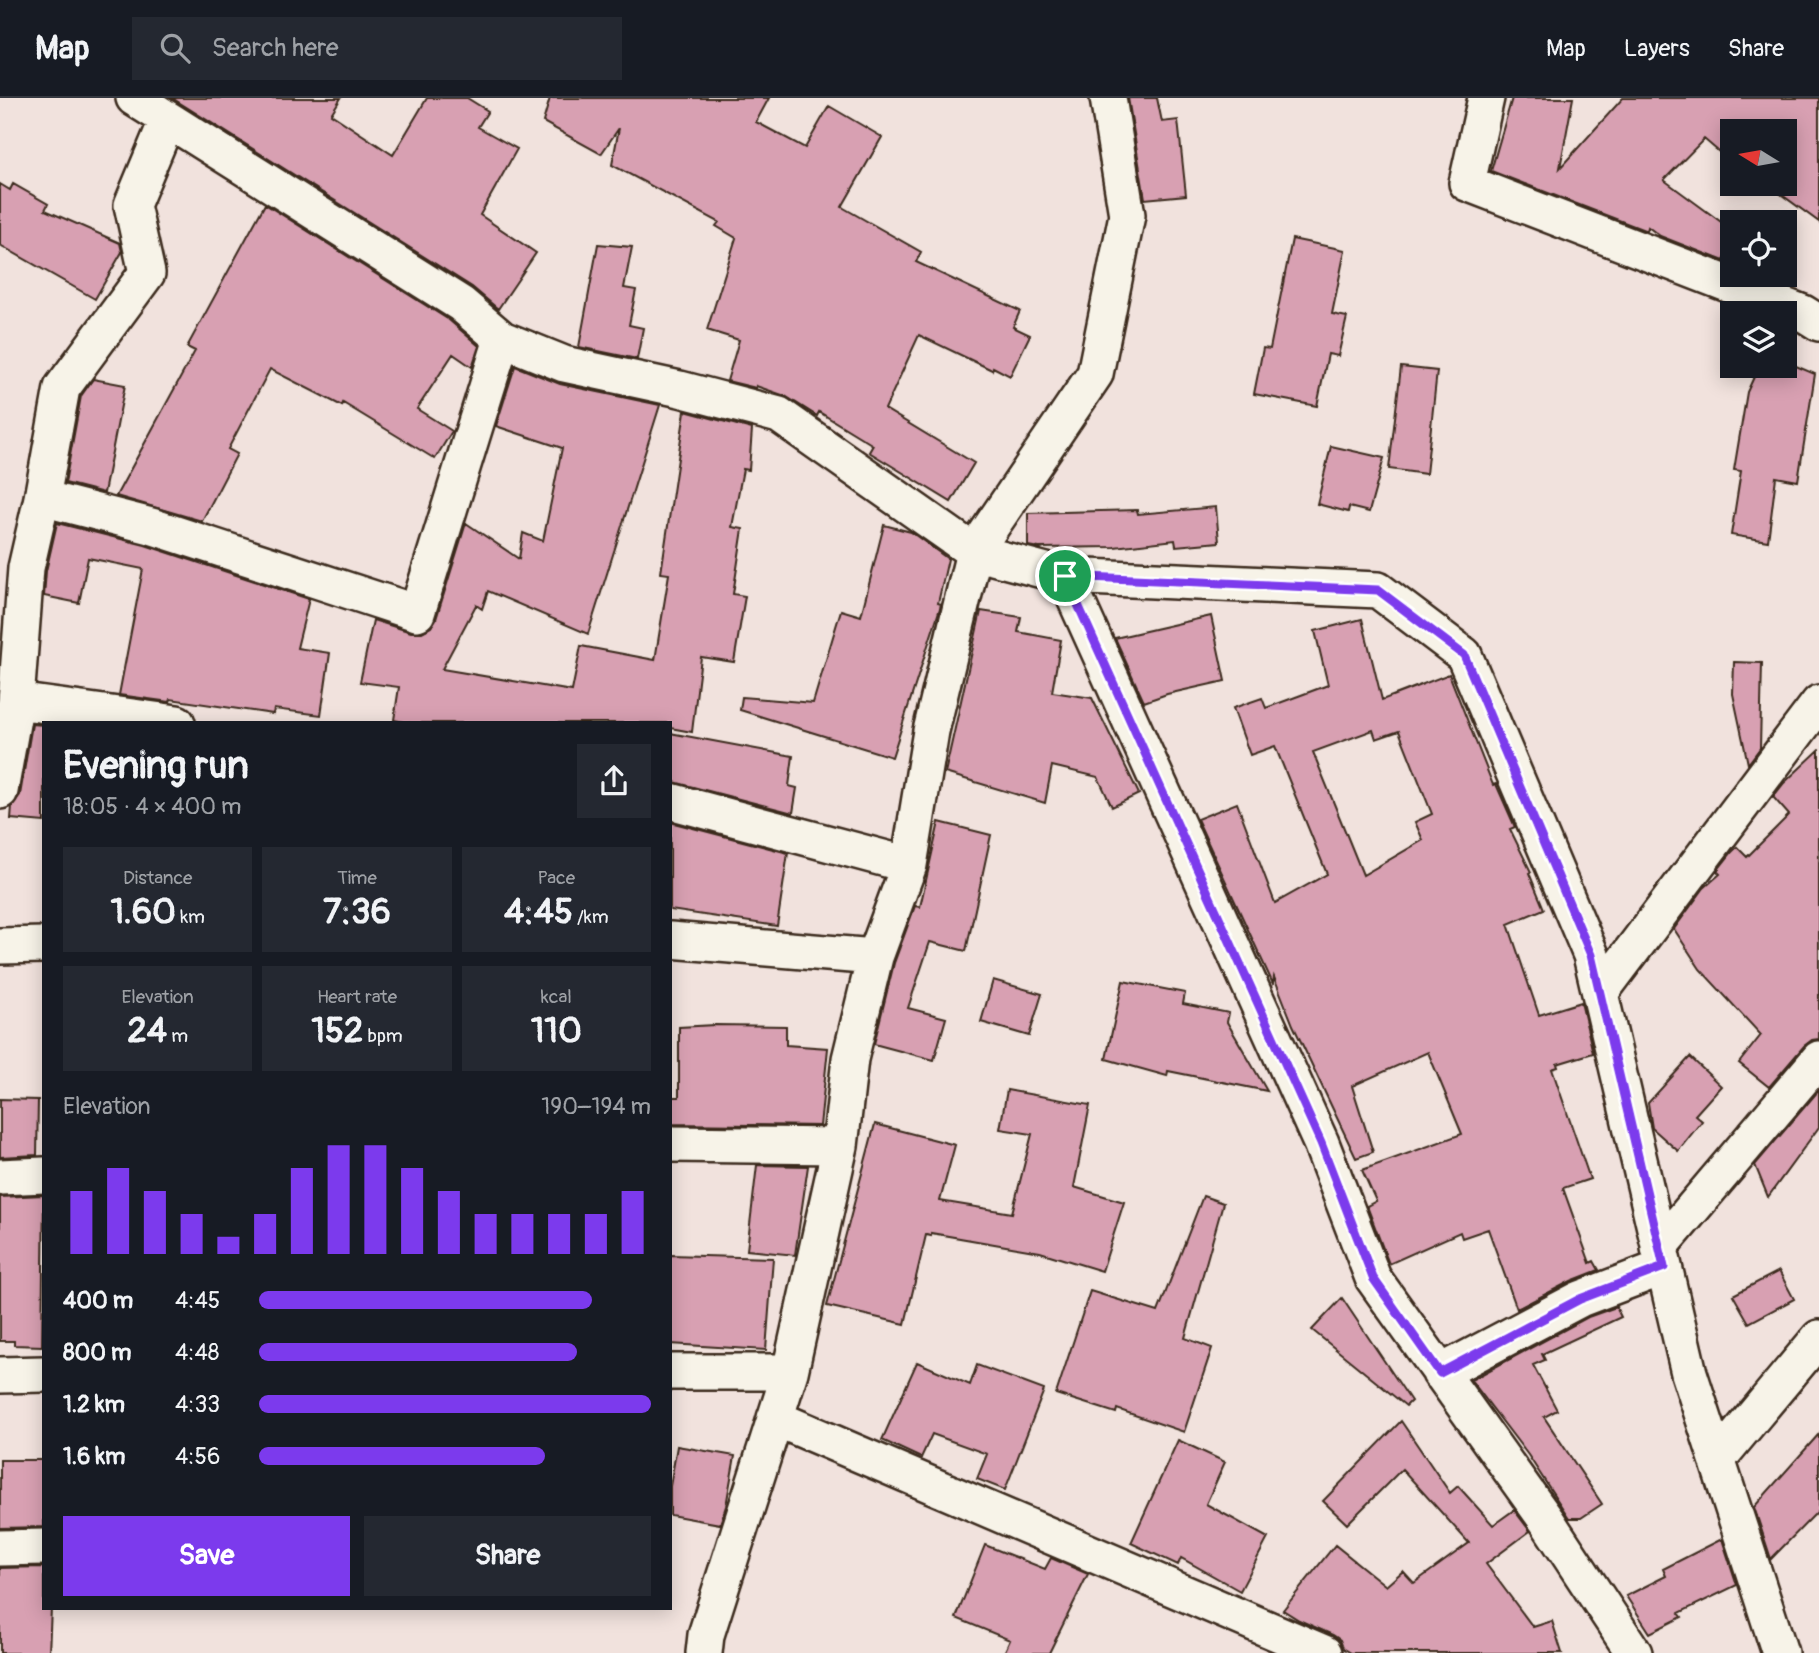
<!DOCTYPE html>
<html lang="en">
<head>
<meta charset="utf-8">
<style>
  :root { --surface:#171b24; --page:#242831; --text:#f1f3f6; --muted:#9ea1a6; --line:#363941; --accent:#7c3aed }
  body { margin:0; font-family:Pangolin,sans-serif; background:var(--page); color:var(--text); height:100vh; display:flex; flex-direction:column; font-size:26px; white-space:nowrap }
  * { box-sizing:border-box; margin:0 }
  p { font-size:23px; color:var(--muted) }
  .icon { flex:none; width:38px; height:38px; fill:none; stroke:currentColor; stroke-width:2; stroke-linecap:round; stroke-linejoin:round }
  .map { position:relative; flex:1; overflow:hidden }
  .panel { position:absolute; left:42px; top:623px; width:630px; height:889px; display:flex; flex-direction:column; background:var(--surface); border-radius:0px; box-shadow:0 4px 18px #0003 }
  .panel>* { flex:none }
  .needle { width:46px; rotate:281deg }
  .buttons { position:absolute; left:1720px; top:21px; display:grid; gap:14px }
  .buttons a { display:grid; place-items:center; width:77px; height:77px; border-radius:0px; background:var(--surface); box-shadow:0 4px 18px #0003; font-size:35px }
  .pin { position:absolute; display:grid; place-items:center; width:60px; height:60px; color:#fff; margin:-30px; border:4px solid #fff; border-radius:50%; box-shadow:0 2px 7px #0007 }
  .round { display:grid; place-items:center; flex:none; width:74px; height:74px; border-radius:0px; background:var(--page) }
  .overview { display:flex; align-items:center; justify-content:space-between; height:119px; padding:0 21px }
  h1 { font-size:38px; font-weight:800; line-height:52px }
  .metrics { display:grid; grid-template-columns:repeat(3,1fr); gap:10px; height:119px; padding:7px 21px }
  .metrics div { display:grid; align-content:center; border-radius:0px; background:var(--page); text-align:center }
  .metrics b { font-size:35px; font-weight:800 }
  .metrics small { font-size:19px; font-weight:400 }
  .metrics p { font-size:19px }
  .chart { height:196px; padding:14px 21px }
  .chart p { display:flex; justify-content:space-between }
  .chart svg { width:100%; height:126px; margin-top:7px; stroke:var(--accent); stroke-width:6 }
  .cta { display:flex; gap:14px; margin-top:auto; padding:14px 21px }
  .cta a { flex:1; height:80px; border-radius:0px; background:var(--accent); color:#fff; font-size:28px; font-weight:800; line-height:80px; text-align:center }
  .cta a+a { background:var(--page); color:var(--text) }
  ul { padding:0 21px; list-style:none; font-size:23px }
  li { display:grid; grid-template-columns:112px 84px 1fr; align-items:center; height:52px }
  li i { height:18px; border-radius:9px; background:var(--accent) }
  header { display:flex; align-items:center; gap:42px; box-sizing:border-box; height:98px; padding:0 35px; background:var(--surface); border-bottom:2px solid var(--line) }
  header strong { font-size:33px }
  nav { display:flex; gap:38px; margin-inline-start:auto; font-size:24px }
  .search { width:490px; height:63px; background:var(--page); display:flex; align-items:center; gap:18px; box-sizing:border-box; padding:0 24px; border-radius:0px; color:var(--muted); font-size:26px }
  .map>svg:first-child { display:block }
</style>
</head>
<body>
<header>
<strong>Map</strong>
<div class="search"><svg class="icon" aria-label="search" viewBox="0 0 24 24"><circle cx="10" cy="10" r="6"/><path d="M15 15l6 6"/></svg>Search here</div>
<nav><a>Map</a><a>Layers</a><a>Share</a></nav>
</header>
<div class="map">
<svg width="1819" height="1555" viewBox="0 0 1819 1555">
  <rect width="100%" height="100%" fill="#f1e2dd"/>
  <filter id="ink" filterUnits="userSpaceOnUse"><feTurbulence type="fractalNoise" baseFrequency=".0143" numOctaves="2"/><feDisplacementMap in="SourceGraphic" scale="14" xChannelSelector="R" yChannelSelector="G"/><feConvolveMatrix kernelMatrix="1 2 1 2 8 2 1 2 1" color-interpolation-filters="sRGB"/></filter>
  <g filter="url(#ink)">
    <!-- building -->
    <path fill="#d8a0b2" stroke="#3b2a1e" stroke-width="2" fill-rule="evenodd" d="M172,0H341L331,16L393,57L427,0H467L488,13L478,29L517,51L480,117L536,155L498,211L472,189Z
      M550,0H769L756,24L805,50L829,8L882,39L842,109L921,154L916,164L1020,213L1013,229L1030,237L1010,278L993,269L992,272L919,237L885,311L974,365L951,404L869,354L873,347L819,314L817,318L785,298L756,288V290L727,283L739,242L707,232L736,140L716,128L719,124L612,67L619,30L601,56L543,24Z
      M1128,0H1157L1162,24L1178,22L1186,97L1145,101Z
      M1512,0H1573L1560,70L1623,0H1819V124L1767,86H1785V33H1732V65L1704,41L1664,82L1732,132V147L1724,163L1660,138L1648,129L1647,133L1491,73Z
      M0,86L10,92L13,86L48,106L45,112L120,145L122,154L95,201L0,147Z
      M265,106L449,222L479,248L472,269L453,256L417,311L452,333L435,361L343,305L342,308L270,271L228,351L237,356L202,423L116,398L195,253L187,249Z
      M1292,141L1345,152L1332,216L1347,219L1338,258L1328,256L1317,308L1254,296L1263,250L1270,251Z
      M598,146L632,149L624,190L636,192L629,227L643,230L637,261L579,249Z
      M515,268L560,286L660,307L588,536L488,493L482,511L476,507L442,571L572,593L581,548L655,562L669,476L661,475L685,313L752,331L749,372L743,371L732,429L743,431L733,496L745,498L734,564L701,559L692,634L670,630V625H410L394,622L399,589L360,584L373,522L411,534H422L431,529L436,521L466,425L519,461L523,435L543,443L562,350L496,328Z
      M1759,268H1796L1815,276L1798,383L1776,379L1768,443L1731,437L1741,373L1734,372L1747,294Z
      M1401,269L1437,273L1426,376L1389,371Z
      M93,281L125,287L104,395L65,385L81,298Z
      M1331,348L1384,360L1369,414L1349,409L1348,414L1317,406Z
      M1216,409L1219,444L1176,448L1175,442L1114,449L1039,450L1028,448V415L1137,412L1138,416Z
      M57,425L145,447L309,501L297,550L330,555L321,617L274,611L273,616L171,601L170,604L119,597L143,471L88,460L79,505L44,498L46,473Z
      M884,427L911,434L948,461L938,505L941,506L940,510L892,659L740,612L742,599L813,605L841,512L861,518Z
      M981,513L1021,519L1018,534L1061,542L1052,594L1092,600L1139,696L1112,709L1098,679L1052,668L1045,705L945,675Z
      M1211,518L1225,583L1167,596L1144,604L1115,540Z
      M1362,521L1382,602L1449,576L1493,687L1496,686L1515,729L1510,731L1531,774L1529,775L1544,811L1508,826L1539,917L1581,904L1593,955L1557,966L1558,969L1552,971L1590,1081L1563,1090L1590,1165L1594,1163L1599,1172L1571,1183L1517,1211L1488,1131L1462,1140L1460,1134L1389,1166L1367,1108L1376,1103L1362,1072L1462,1036L1428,954L1352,988L1373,1054L1356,1060L1293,927L1274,879L1273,886L1197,721L1237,705L1275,805L1327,776L1275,648L1250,657L1233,610L1262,600L1266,610L1328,587L1315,533ZM1373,632L1376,641L1399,633L1432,716L1415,724L1423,742L1363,777L1313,654Z
      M1734,564L1762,565L1760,650L1748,666L1733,596Z
      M32,626L44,627V724L11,721L12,708L20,697Z
      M670,635L793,658L789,688L797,690L793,715L670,683Z
      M1819,652V941L1812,942L1804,948L1769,989L1739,965L1761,937L1700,871L1674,831L1704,790L1720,776L1717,773L1732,754L1737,749L1747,759L1789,717L1773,699L1784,685Z
      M670,724L788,755L777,828L670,812Z
      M939,724L991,737L966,853L930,844L908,910L946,920L934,962L874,946L894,865L915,808L920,809Z
      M993,882L1042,896L1029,938L981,924Z
      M1123,883L1185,895L1183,906L1229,915L1227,924L1267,993L1168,973L1167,978L1106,961Z
      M715,927L786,928V947L828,950L820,1028L670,1026V999H679V929Z
      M1690,959L1721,988L1695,1017L1702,1023L1678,1053L1652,1030L1648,1005Z
      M1007,992L1090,1007L1074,1089L1124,1104L1102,1173L1040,1154L931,1135V1138L926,1137L905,1226L827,1208L875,1026L955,1047L940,1103L1012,1115L1032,1036L1000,1031Z
      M1819,992V1029L1768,1099L1755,1067Z
      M0,1001L38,1002L37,1057L0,1059Z
      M757,1067L808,1068L795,1157L747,1152Z
      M44,1097L42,1248L14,1247V1243H0V1099Z
      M1203,1098L1223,1105L1185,1240L1212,1250L1184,1334L1117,1311L1116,1315L1056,1296L1090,1193L1158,1214Z
      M670,1157L773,1160L766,1252L670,1246Z
      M1779,1173L1794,1201L1749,1225L1733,1197Z
      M1342,1200L1411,1303L1406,1308L1312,1232Z
      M1616,1209L1621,1219L1542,1256L1545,1262L1533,1267L1557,1312L1544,1319L1602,1406L1581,1420H1569L1528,1357L1471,1282L1588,1219Z
      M917,1264L970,1287L977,1267L1044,1292L1005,1392L977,1381L987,1356L932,1336L921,1360L882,1342Z
      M1401,1323L1450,1395L1458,1388L1493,1427L1514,1412L1530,1433L1486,1466L1533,1529L1552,1523L1562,1555H1351L1343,1550L1340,1542L1333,1537L1299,1522L1283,1512L1335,1447L1386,1488L1403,1473L1414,1485L1469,1445L1402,1371L1347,1426L1323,1403Z
      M1819,1336V1412L1771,1461L1754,1409Z
      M1178,1342L1225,1364L1206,1406L1268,1440L1240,1493L1181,1460L1178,1467L1131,1445Z
      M677,1348L735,1358L726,1408L720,1426L670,1417V1388Z
      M0,1362H44V1429L0,1430Z
      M1722,1441L1737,1487L1679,1515L1682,1519L1650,1535L1626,1498L1666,1478L1663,1471Z
      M985,1447L1045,1471L1051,1460L1088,1476L1049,1555H1004L1010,1542L956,1520Z
      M44,1469V1510H51L49,1555H0V1470Z"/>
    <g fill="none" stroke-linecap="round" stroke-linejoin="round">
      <!-- minor casing -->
      <g stroke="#3b2a1e" stroke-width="40">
        <path id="minor" d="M134,0L461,206L502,241L564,266L680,291L779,317L974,454L1065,478L1378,492L1464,557L1591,857L1689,1275L1780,1555
          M1486,0L1467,85L1803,215L1819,225
          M42,400L151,428L417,515L502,241
          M1065,478L1321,1045L1373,1180L1547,1423L1634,1555
          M16,603L177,625
          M0,693L16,603L26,470L42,400L62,290L147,175L132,107L167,23
          M670,703L909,767
          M670,842L875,859
          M0,848L44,847
          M1600,895L1819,605
          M670,1046L840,1048
          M0,1079L44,1077
          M1659,1150L1819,961
          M670,1274H790
          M1440,1275L1580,1201L1664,1169
          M0,1277L44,1276
          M775,1320L1324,1555
          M1718,1361L1819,1240
          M0,1450L44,1449
          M704,1555L706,1537L790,1274L840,1048L850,961L875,859L909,767L931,633L974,454L1095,276L1127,117L1108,0"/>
      </g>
      <!-- minor -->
      <use href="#minor" stroke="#f7f3e8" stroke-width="35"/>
    </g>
  </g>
  <g fill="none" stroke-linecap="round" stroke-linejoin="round" filter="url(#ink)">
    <!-- route casing -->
    <g stroke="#fff" stroke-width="14">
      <path id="route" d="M1065,478L1378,492L1464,557L1591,857L1664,1169L1580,1201L1440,1275L1373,1180L1321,1045Z"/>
    </g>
    <!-- route -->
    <use href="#route" stroke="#7c3aed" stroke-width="9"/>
  </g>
</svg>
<div class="buttons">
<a><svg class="needle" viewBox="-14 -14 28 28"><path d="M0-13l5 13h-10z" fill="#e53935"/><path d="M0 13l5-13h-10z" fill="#9ea1a6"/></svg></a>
<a><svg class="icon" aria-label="locate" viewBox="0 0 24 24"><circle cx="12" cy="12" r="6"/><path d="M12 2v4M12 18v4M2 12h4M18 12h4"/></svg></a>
<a><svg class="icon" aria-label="layers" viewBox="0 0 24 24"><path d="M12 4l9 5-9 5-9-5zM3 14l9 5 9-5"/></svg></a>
</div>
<div class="pin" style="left:1065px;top:478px;background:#1e9e55"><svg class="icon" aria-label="arrive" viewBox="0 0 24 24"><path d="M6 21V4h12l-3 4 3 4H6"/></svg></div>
<section class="panel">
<div class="overview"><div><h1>Evening run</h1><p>18:05 · 4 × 400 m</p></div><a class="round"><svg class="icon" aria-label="share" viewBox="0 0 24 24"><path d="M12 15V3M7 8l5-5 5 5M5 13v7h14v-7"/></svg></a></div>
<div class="metrics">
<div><p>Distance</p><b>1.60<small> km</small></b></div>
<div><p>Time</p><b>7:36</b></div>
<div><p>Pace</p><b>4:45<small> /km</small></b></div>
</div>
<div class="metrics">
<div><p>Elevation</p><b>24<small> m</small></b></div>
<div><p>Heart rate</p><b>152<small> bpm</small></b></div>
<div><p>kcal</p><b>110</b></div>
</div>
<div class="chart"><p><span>Elevation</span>190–194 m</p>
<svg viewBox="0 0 160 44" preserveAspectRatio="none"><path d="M5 44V22M15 44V14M25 44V22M35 44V30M45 44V38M55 44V30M65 44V14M75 44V6M85 44V6M95 44V14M105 44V22M115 44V30M125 44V30M135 44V30M145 44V30M155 44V22"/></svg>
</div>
<ul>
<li><b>400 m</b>4:45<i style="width:85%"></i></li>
<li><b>800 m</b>4:48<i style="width:81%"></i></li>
<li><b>1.2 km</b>4:33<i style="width:100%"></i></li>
<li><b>1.6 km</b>4:56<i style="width:73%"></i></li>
</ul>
<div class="cta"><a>Save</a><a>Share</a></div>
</section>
</div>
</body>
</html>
